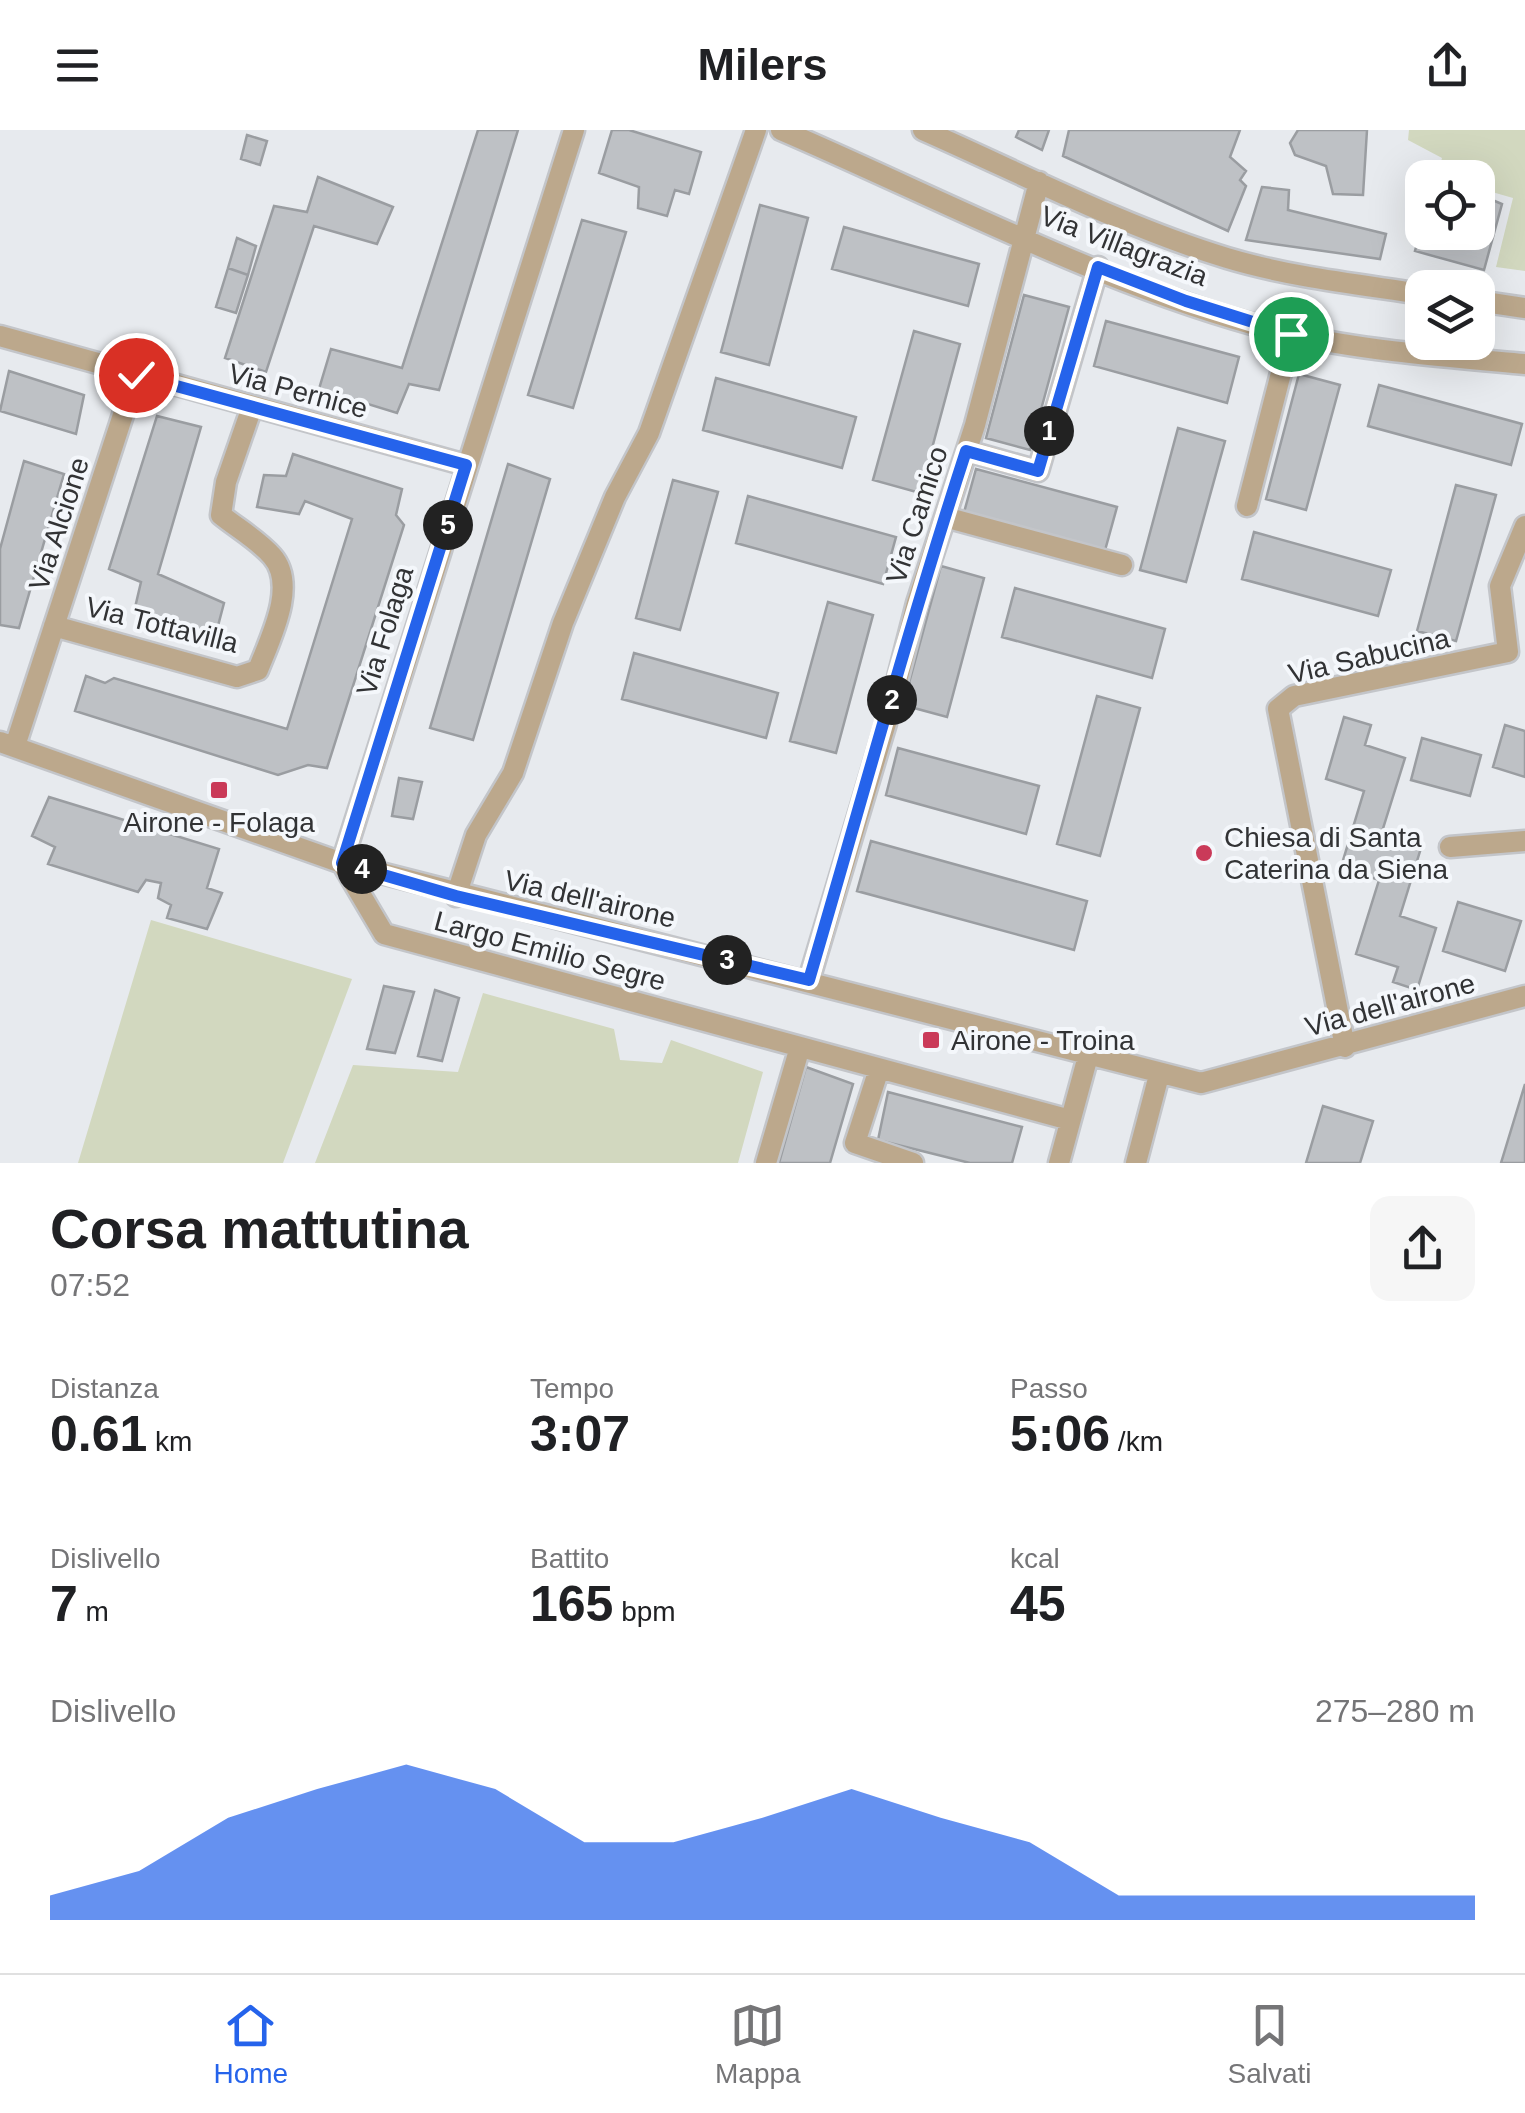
<!DOCTYPE html>
<html lang="it">
<head>
<meta charset="utf-8">
<style>
  :root { --surface:#fff; --page:#f6f6f6; --text:#202124; --muted:#757577; --line:#e0e0e0; --accent:#2563eb }
  body { margin:0; font-family:Helvetica,sans-serif; background:var(--page); color:var(--text); height:100vh; display:flex; flex-direction:column; font-size:38px; white-space:nowrap }
  * { box-sizing:border-box; margin:0 }
  p { font-size:32px; color:var(--muted) }
  .icon { flex:none; width:55px; height:55px; fill:none; stroke:currentColor; stroke-width:2; stroke-linecap:round; stroke-linejoin:round }
  .map { position:relative; height:1033px; overflow:hidden }
  .panel { display:flex; flex-direction:column; background:var(--surface); flex:1 }
  .panel>* { flex:none }
  .buttons { position:absolute; left:1405px; top:30px; display:grid; gap:20px }
  .buttons a { display:grid; place-items:center; width:90px; height:90px; border-radius:20px; background:var(--surface); box-shadow:0 10px 40px #0002; font-size:50px }
  .pin { position:absolute; display:grid; place-items:center; width:85px; height:85px; color:#fff; margin:-42px; border:5px solid #fff; border-radius:50%; box-shadow:0 2px 10px #0007 }
  .km { position:absolute; width:50px; height:50px; margin:-25px; border-radius:50%; background:#222; color:#fff; font-size:28px; line-height:50px; text-align:center }
  .round { display:grid; place-items:center; flex:none; width:105px; height:105px; border-radius:20px; background:var(--page) }
  .headline { display:flex; align-items:center; justify-content:space-between; height:170px; padding:0 50px }
  h1 { font-size:55px; font-weight:700; line-height:75px }
  .stats { display:grid; grid-template-columns:repeat(3,1fr); gap:15px; height:170px; padding:10px 50px }
  .stats div { display:grid; align-content:center }
  .stats b { font-size:50px; font-weight:700 }
  .stats small { font-size:28px; font-weight:400 }
  .stats p { font-size:28px }
  .chart { height:280px; padding:20px 50px }
  .chart p { display:flex; justify-content:space-between }
  .chart svg { width:100%; height:180px; margin-top:10px; fill:var(--accent); opacity:.7 }
  header { display:flex; justify-content:space-between; align-items:center; height:130px; padding:0 50px; background:var(--surface); font-size:45px; font-weight:700 }
  .tabs { display:flex; justify-content:space-around; align-items:center; height:140px; border-top:2px solid var(--line); background:var(--surface); font-size:28px; color:var(--muted) }
  .tabs a { display:grid; justify-items:center; gap:5px }
  .tabs .current { color:var(--accent) }
  .map>svg:first-child { display:block }
</style>
</head>
<body>
<header><svg class="icon" aria-label="menu" viewBox="0 0 24 24"><path d="M4 6h16M4 12h16M4 18h16"/></svg>Milers<svg class="icon" aria-label="share" viewBox="0 0 24 24"><path d="M12 15V3M7 8l5-5 5 5M5 13v7h14v-7"/></svg></header>
<div class="map">
<svg width="1525" height="1033" viewBox="0 0 1525 1033">
  <rect width="100%" height="100%" fill="#e7eaee"/>
  <!-- green -->
  <path fill="#d2d8bf" d="M1409,0H1525V141L1496,137L1513,68L1478,58V48L1437,46L1442,28L1408,10Z
    M151,790L352,849L283,1033H78Z
    M483,863L614,899L620,930L662,933L671,910L763,942L738,1033H315L353,935L458,942Z"/>
  <!-- building -->
  <path fill="#bec1c5" stroke="#9a9da1" stroke-width="2.5" d="M478,0H518L439,260L409,254L397,283L319,259L331,219L402,238Z
    M612,0H629L701,22L689,64L675,60L667,86L638,78L639,57L599,43Z
    M1019,0H1049L1042,20L1016,7Z
    M1069,0H1240L1230,27L1246,41L1240,50L1246,56L1228,101L1063,26Z
    M1298,0H1367L1363,65L1333,64L1326,36L1295,25L1290,13Z
    M247,5L267,11L260,35L241,29Z
    M318,47L393,77L377,114L314,96L266,242L225,228L274,76L307,82Z
    M1262,57L1289,60L1288,80L1386,104L1380,129L1246,110Z
    M1478,64L1502,74L1484,140L1415,121L1422,96V102H1478Z
    M760,75L808,88L769,235L721,222Z
    M582,90L626,102L573,278L528,265Z
    M844,97L979,134L968,176L832,139Z
    M237,108L256,116L248,145L228,138Z
    M228,138L248,145L236,183L216,177Z
    M1024,165L1069,177L1030,320L986,308Z
    M1106,191L1239,227L1227,273L1094,236Z
    M914,201L960,214L920,363L873,350Z
    M9,241L84,265L76,304L0,281Z
    M1299,244L1340,255L1306,380L1266,369Z
    M716,248L856,287L842,338L703,300Z
    M1379,255L1522,294L1511,335L1368,296Z
    M157,286L201,297L158,444L224,473L214,511L134,482L141,452L109,439Z
    M1178,298L1225,311L1186,452L1140,440Z
    M293,324L402,359L396,385L404,395L327,638L308,635L278,645L75,581L86,546L105,553L114,548L287,599L352,389L305,371L299,384L257,377L264,345L286,346Z
    M24,331L64,344L19,498L0,495V419Z
    M508,334L550,349L473,610L430,598Z
    M976,339L1117,377L1104,424L963,386Z
    M673,350L718,362L680,500L636,488Z
    M1456,355L1496,365L1456,511L1417,501Z
    M748,366L896,407L883,454L736,413Z
    M1254,402L1391,440L1378,486L1242,449Z
    M941,436L984,448L947,587L903,575Z
    M1015,458L1165,499L1152,548L1002,507Z
    M828,472L873,485L836,623L790,611Z
    M634,523L778,563L766,608L622,569Z
    M1097,566L1140,578L1100,726L1057,714Z
    M1344,587L1371,595L1365,615L1405,628L1381,705L1421,718L1400,786L1436,798L1417,860L1393,852L1398,837L1356,824L1379,750L1341,737L1364,661L1326,649Z
    M1505,595L1525,601V647L1493,637Z
    M1422,608L1481,625L1470,666L1411,650Z
    M898,618L1039,656L1026,704L886,665Z
    M399,648L422,652L413,689L392,686Z
    M49,667L219,719L207,758L222,763L207,799L167,788L171,775L158,768L161,753L146,750L138,762L48,734L55,717L32,706Z
    M871,711L1087,771L1074,820L857,761Z
    M1458,772L1521,791L1505,841L1443,821Z
    M384,856L414,862L395,923L367,919Z
    M435,860L459,868L442,931L418,926Z
    M806,937L853,954L830,1033H779Z
    M1525,954V1033H1501Z
    M888,962L1022,997L1012,1033H970L878,1010Z
    M1323,976L1373,991L1360,1033H1306Z"/>
  <g fill="none" stroke-linecap="round" stroke-linejoin="round">
    <!-- minor casing -->
    <g stroke="#c3c5c9" stroke-width="25">
      <path id="minor" d="M574,0L342,733L384,804L1070,990
        M781,0C944,70 1118,163 1290,204C1365,221 1448,227 1525,234
        M923,0C1023,44 1122,96 1227,128C1290,147 1357,154 1422,164
        M1478,171L1525,178
        M0,206L466,335
        M967,321L1038,341L1098,137
        M1247,376L1291,204
        M945,387L1122,435
        M54,496L237,547L258,540C270,509 298,455 272,426C258,410 237,398 221,385L226,352L252,277
        M0,612L342,733L1201,953L1525,866
        M15,616L136,245
        M1450,717L1525,711
        M456,766L476,705L513,643L563,493L615,367L649,303L756,0
        M809,850L887,590L917,473L975,295L1039,52
        M1345,917L1278,579L1294,566L1508,522L1500,456L1525,396
        M879,939L855,1013L913,1033
        M766,1033L800,917
        M1059,1033L1088,926
        M1136,1033L1159,945"/>
    </g>
    <!-- minor -->
    <use href="#minor" stroke="#bca88c" stroke-width="20"/>
  </g>
  <g fill="none" stroke-linecap="round" stroke-linejoin="round">
    <!-- route casing -->
    <g stroke="#fff" stroke-width="20">
      <path id="route" d="M136,245L466,335L342,733L456,766L809,850C861,673 909,496 966,321L1038,341L1098,137L1186,171L1291,204"/>
    </g>
    <!-- route -->
    <use href="#route" stroke="#2563eb" stroke-width="12"/>
  </g>
  <!-- markers -->
  <g fill="#ca3a59" stroke="#f4f7fb" stroke-width="4">
    <rect x="209" y="650" width="20" height="20" rx="5"/>
    <circle cx="1204" cy="723" r="10"/>
    <rect x="921" y="900" width="20" height="20" rx="5"/>
  </g>
  <g text-anchor="middle" dominant-baseline="central" stroke-width="8" stroke-linejoin="round" paint-order="stroke">
    <!-- street labels -->
    <g font-size="28" fill="#323335" stroke="#f4f7fb">
      <text transform="translate(1124 116) rotate(21)">Via Villagrazia</text>
      <text transform="translate(298 261) rotate(15)">Via Pernice</text>
      <text transform="translate(917 385) rotate(-72)">Via Camico</text>
      <text transform="translate(59 394) rotate(-72)">Via Alcione</text>
      <text transform="translate(162 495) rotate(14)">Via Tottavilla</text>
      <text transform="translate(385 501) rotate(-73)">Via Folaga</text>
      <text transform="translate(1369 526) rotate(-13)">Via Sabucina</text>
      <text transform="translate(590 769) rotate(13)">Via dell'airone</text>
      <text transform="translate(550 821) rotate(15)">Largo Emilio Segre</text>
      <text transform="translate(1390 875) rotate(-15)">Via dell'airone</text>
    </g>
    <!-- poi labels -->
    <g font-size="28" fill="#323335" stroke="#f4f7fb" text-anchor="start">
      <text x="219" y="692" text-anchor="middle">Airone - Folaga</text>
      <text x="1224" y="707">Chiesa di Santa<tspan x="1224" dy="32">Caterina da Siena</tspan></text>
      <text x="951" y="910">Airone - Troina</text>
    </g>
  </g>
</svg>
<div class="buttons">
<a><svg class="icon" aria-label="locate" viewBox="0 0 24 24"><circle cx="12" cy="12" r="6"/><path d="M12 2v4M12 18v4M2 12h4M18 12h4"/></svg></a>
<a><svg class="icon" aria-label="layers" viewBox="0 0 24 24"><path d="M12 4l9 5-9 5-9-5zM3 14l9 5 9-5"/></svg></a>
</div>
<div class="pin" style="left:1291px;top:204px;background:#1e9e55"><svg class="icon" aria-label="arrive" viewBox="0 0 24 24"><path d="M6 21V4h12l-3 4 3 4H6"/></svg></div>
<div class="pin" style="left:136px;top:245px;background:#d93025"><svg class="icon" aria-label="check" viewBox="0 0 24 24"><path d="M5 12l5 5 9-10"/></svg></div>
<b class="km" style="left:1049px;top:301px">1</b>
<b class="km" style="left:892px;top:570px">2</b>
<b class="km" style="left:727px;top:830px">3</b>
<b class="km" style="left:362px;top:739px">4</b>
<b class="km" style="left:448px;top:395px">5</b>
</div>
<section class="panel">
<div class="headline"><div><h1>Corsa mattutina</h1><p>07:52</p></div><a class="round"><svg class="icon" aria-label="share" viewBox="0 0 24 24"><path d="M12 15V3M7 8l5-5 5 5M5 13v7h14v-7"/></svg></a></div>
<div class="stats">
<div><p>Distanza</p><b>0.61<small> km</small></b></div>
<div><p>Tempo</p><b>3:07</b></div>
<div><p>Passo</p><b>5:06<small> /km</small></b></div>
</div>
<div class="stats">
<div><p>Dislivello</p><b>7<small> m</small></b></div>
<div><p>Battito</p><b>165<small> bpm</small></b></div>
<div><p>kcal</p><b>45</b></div>
</div>
<div class="chart"><p><span>Dislivello</span>275–280 m</p>
<svg viewBox="0 0 160 44" preserveAspectRatio="none"><path d="M0 44V38L10 32L20 19L30 12L40 6L50 12L60 25L70 25L80 19L90 12L100 19L110 25L120 38L130 38L140 38L150 38L160 38V44z"/></svg>
</div>
</section>
<nav class="tabs">
<a class="current"><svg class="icon" aria-label="home" viewBox="0 0 24 24"><path d="M3 11l9-7 9 7M6 9v11h12V9"/></svg>Home</a>
<a><svg class="icon" aria-label="map" viewBox="0 0 24 24"><path d="M3 6l6-2 6 2 6-2v14l-6 2-6-2-6 2zM9 4v14M15 6v14"/></svg>Mappa</a>
<a><svg class="icon" aria-label="saved" viewBox="0 0 24 24"><path d="M7 4h10v16l-5-4-5 4z"/></svg>Salvati</a>
</nav>
</body>
</html>
